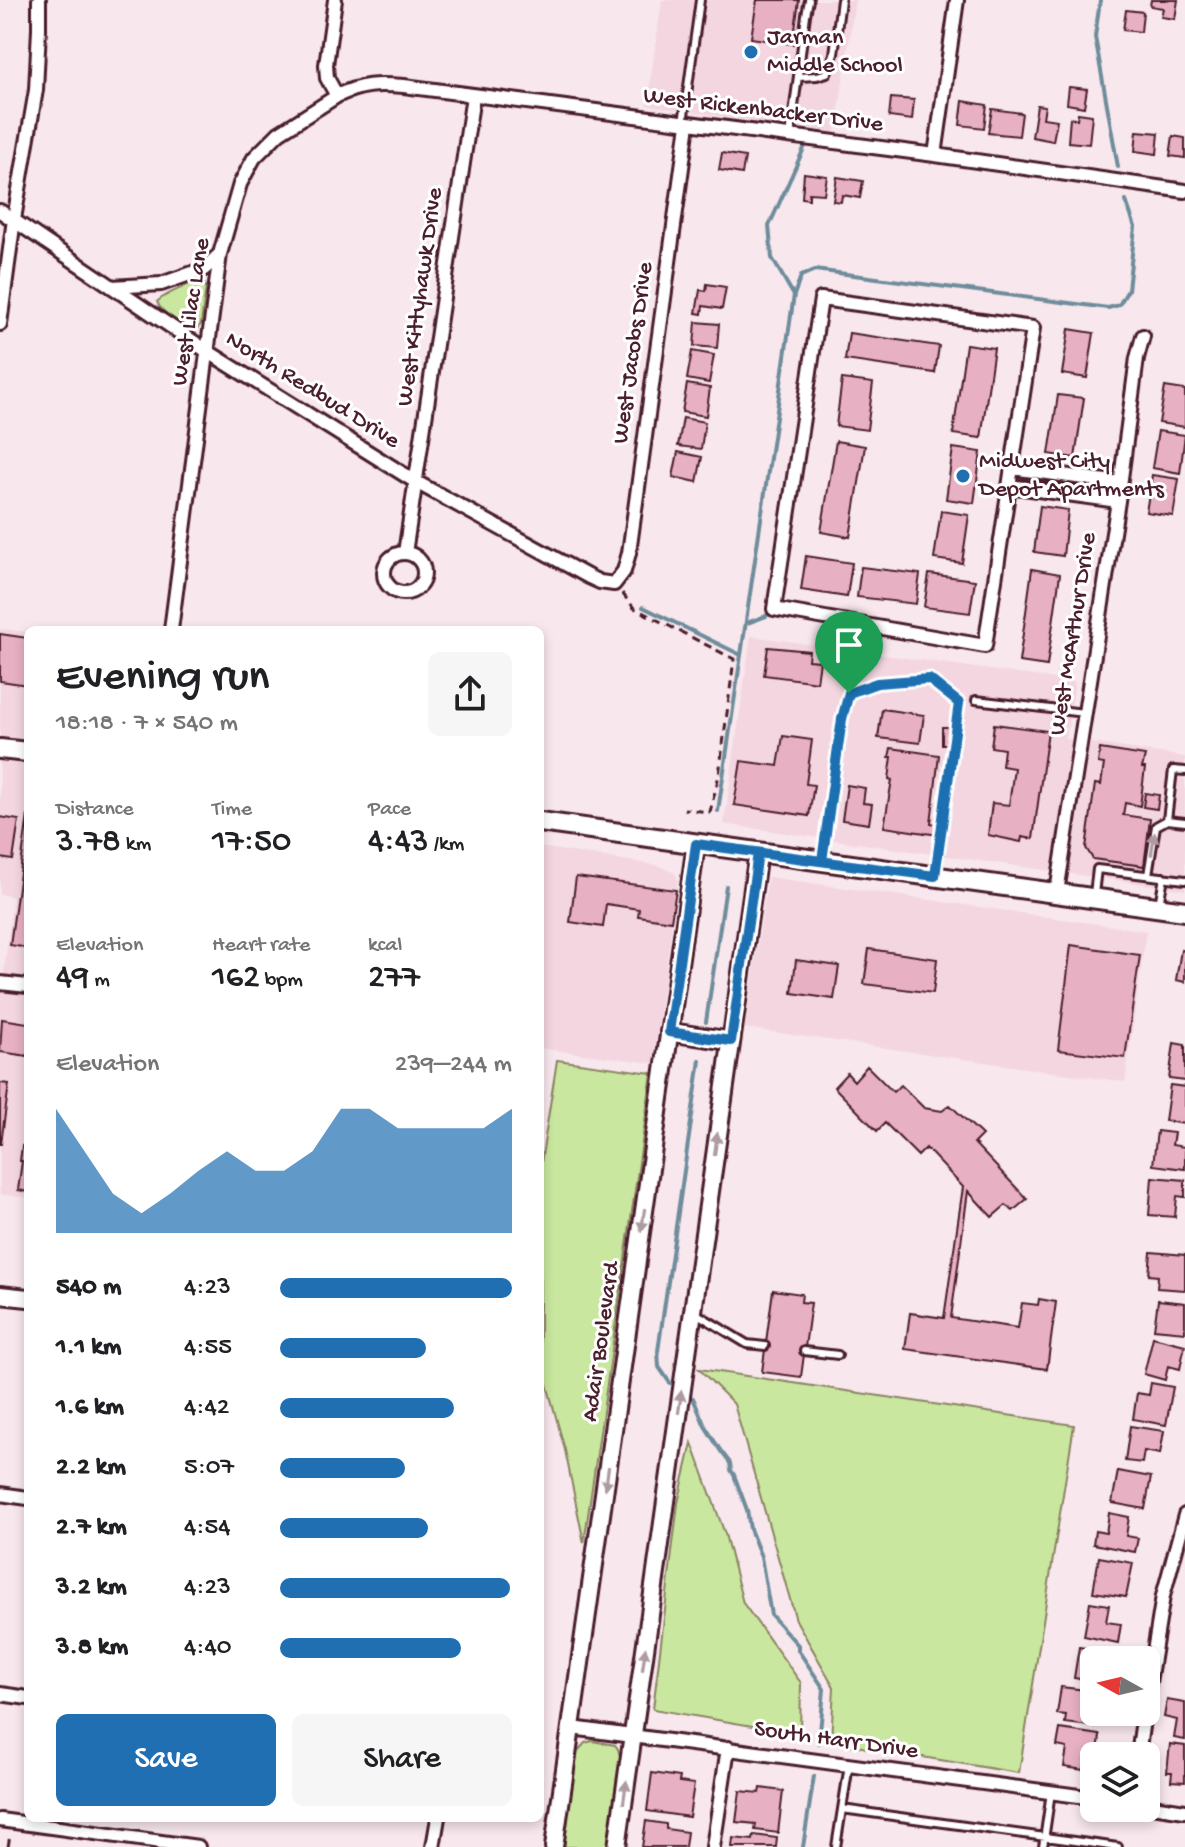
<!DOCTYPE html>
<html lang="en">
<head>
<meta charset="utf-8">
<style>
  :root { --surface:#fff; --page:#f6f6f6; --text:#202124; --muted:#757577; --accent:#1f6fb2 }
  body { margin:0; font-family:"Gochi Hand",sans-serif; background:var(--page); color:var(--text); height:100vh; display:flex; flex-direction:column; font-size:30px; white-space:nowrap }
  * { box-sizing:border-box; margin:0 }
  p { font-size:26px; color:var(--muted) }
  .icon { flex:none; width:44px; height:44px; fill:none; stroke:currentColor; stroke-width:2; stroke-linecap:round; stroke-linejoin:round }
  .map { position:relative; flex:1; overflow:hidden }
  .details { position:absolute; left:24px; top:626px; width:520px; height:1196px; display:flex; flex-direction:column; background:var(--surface); border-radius:12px; box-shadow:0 4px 12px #0003 }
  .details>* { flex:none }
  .needle { width:52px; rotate:278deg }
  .fabs { position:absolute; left:1080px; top:1646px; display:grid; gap:16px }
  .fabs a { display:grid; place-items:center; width:80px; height:80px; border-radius:12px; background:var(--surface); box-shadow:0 4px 12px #0003; font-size:40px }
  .pin { position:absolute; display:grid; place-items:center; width:68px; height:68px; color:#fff; margin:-82px -34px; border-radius:50% 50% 50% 0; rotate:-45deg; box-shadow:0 0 8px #0007 }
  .pin .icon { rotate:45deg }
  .round { display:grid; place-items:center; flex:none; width:84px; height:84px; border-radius:12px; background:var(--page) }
  .headline { display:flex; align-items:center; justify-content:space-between; height:136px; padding:0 32px }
  h1 { font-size:44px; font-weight:600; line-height:60px }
  .stats { display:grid; grid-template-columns:repeat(3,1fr); gap:12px; height:136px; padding:8px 32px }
  .stats div { display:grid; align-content:center }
  .stats b { font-size:34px; font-weight:600 }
  .stats small { font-size:22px; font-weight:400 }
  .stats p { font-size:22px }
  .chart { height:224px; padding:16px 32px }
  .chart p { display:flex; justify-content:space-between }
  .chart svg { width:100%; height:144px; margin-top:8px; fill:var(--accent); opacity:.7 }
  .cta { display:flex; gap:16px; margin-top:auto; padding:16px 32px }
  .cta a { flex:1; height:92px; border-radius:12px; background:var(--accent); color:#fff; font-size:32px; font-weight:600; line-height:92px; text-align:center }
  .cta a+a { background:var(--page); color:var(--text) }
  ul { padding:0 32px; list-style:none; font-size:26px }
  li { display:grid; grid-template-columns:128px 96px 1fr; align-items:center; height:60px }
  li i { height:20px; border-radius:10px; background:var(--accent) }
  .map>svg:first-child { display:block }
</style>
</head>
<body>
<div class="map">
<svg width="1185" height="1847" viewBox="0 0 1185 1847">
  <rect width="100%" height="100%" fill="#f8e7ed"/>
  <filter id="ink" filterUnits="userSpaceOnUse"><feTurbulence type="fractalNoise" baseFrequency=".0125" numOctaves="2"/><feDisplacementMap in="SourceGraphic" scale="16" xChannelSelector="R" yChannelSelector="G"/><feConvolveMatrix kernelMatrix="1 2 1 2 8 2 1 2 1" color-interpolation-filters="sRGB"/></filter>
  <g filter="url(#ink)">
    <!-- built -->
    <path fill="#f3d6e0" d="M662,0H855L835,134L647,105Z
      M0,629L28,632V1198L0,1194V1005L13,897L0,894Z
      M751,636L1075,682L1066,739L1185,757V890L724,824Z
      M540,847L660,866L674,873L678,880L653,1063L540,1048Z
      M768,877L1146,931L1125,1082L745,1028Z"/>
    <!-- green -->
    <path fill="#c9e79e" stroke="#8a8364" stroke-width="2" d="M198,280L204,282L206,287L201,324L196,330C183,326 162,314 157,302C165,293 186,287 198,280Z
      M557,1060L652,1073L584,1543L565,1450L540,1359V1169Z
      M699,1369L1074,1425L1019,1773L831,1742L834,1687L796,1620L734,1404Z
      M692,1443L725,1534L743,1603L801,1683L800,1734L653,1709L678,1503Z
      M592,1741L615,1745L618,1749L621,1760L608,1847H564L577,1752L585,1743Z"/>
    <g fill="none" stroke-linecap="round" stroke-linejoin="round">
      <!-- stream -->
      <path stroke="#6e8c9b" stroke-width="4" d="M1100,0L1095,37L1118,167
        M793,294L772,258L769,226L805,146
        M643,607L741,655
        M747,623L766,616L773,611
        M718,811L794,295L801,276L815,270L1108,308L1119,305L1128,290L1135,227L1126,201
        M706,1022L726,886
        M670,1383L659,1367L658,1351L700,1060
        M693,1398L705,1426L720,1450L730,1463L731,1470L734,1475L747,1510L750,1529L761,1557L771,1615L798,1645V1650L824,1689L819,1743
        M803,1847L814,1776"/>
    </g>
    <!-- building -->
    <path fill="#e8b0c3" stroke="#4a1f2b" stroke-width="2" d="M757,0H799L793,44L751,38Z
      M1151,0H1178L1175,19L1161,17L1163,8L1150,6Z
      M1126,10L1143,12L1141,32L1123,30Z
      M1069,87L1087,89L1084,107L1067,104Z
      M891,98L914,100L912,120L889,117Z
      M963,101L987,105L984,128L960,125Z
      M1037,105L1045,106L1043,118L1057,120L1053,141L1032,137Z
      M992,109L1022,113L1019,136L988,133Z
      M1078,113L1092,115L1089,144L1068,142L1070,118L1077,119Z
      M1137,131L1159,133L1157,154L1135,151Z
      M1173,136L1185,138V158L1170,156Z
      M722,153L745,157L742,174L719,170Z
      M804,173L827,176L824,194L809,193V199L802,198Z
      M837,177L863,181L860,198L842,195L841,202L833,201Z
      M707,284L726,287L722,309L703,306L702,314L696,313L700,290L706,291Z
      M696,322L719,324L717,348L694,346Z
      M1069,329L1094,333L1087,378L1062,374Z
      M849,333L939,346L935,373L845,360Z
      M966,344L994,348L981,438L953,434Z
      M692,351L714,355L709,383L687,379Z
      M842,379L873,383L867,430L836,426Z
      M687,384L710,388L706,416L682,412Z
      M1165,387L1185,390V427L1159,423Z
      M1058,395L1084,398L1075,458L1049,454Z
      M683,418L705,422L701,449L678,446Z
      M1158,431L1185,435L1180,473L1152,468Z
      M836,441L865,446L850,537L821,532Z
      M953,448L981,452L974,503L946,499Z
      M678,452L702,457L697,482L673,477Z
      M1152,475L1179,479L1173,516L1146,512Z
      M1040,506L1068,510L1063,556L1034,552Z
      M941,511L969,515L962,563L934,559Z
      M806,556L852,563L847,597L801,590Z
      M861,567L920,574L916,604L857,597Z
      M1032,569L1060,574L1047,666L1019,662Z
      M929,574L975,580L970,613L924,607Z
      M0,634L28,638V685L0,681Z
      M768,647L809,651L808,660L820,661L817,682L764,675Z
      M882,709L924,715L920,743L878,738Z
      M994,724L1048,731L1033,839L1022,837L1021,842L988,835L992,803L1009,805L1014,768L1002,766L1004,749L991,747Z
      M942,727H952L951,744H942Z
      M783,736L812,740L806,784L814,785L809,816L734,805L741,761L778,766Z
      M891,748L939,755L931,823L940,825L939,835L884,827L892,780L889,779L892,757H889Z
      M1100,749L1145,756L1142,768H1145L1140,806L1125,803L1123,815L1150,819L1144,866L1093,859L1086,848L1095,784L1101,785L1104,764L1098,763Z
      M847,785L865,788L863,803L872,804L869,824L842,820Z
      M1145,793L1159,795L1157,809L1143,807Z
      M28,815V948L10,945Z
      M0,817L19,820L13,860L0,858Z
      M576,877L676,890L671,921L638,916L639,909L606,904L603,927L570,922Z
      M1071,945L1140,955L1125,1058L1058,1050Z
      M869,949L937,959L933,993L864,984Z
      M1181,950L1185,951V982L1176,980Z
      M796,960L839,966L834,999L792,993Z
      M2,1019L28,1023V1056L0,1052Z
      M1174,1043L1185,1045V1081L1169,1079Z
      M867,1066L893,1092L901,1085L924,1108L942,1111L950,1105L982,1135L974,1143L1027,1199L1013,1211L1006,1205L992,1217L968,1191L951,1318L1018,1328L1022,1303L1038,1305L1039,1299L1056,1302L1047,1369L905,1349L910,1313L944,1318L963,1187L926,1148L918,1156L885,1123L877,1131L834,1087L847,1073L854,1081Z
      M0,1083L9,1084L1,1144H0Z
      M1170,1085L1185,1087V1124L1165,1121Z
      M1157,1131L1174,1133L1172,1145L1185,1147V1169L1153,1165Z
      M22,1146L28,1147V1192L18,1190L22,1161H20Z
      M1152,1177L1185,1180V1197L1177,1196L1175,1217L1149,1215Z
      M1151,1252L1185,1255V1290L1157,1288L1158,1276L1149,1275Z
      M773,1290L802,1294L801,1302L811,1303L801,1377L762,1372Z
      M1158,1300L1185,1303V1332L1154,1329Z
      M1153,1337L1185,1345L1180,1369L1168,1366L1165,1380L1144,1374Z
      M1151,1383L1173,1387L1166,1425L1133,1419L1137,1393L1149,1395Z
      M1130,1426L1164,1431L1160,1454L1144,1451L1142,1463L1125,1461Z
      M1118,1471L1151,1477L1145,1509L1112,1503Z
      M1109,1513L1129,1517L1126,1536L1138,1538L1135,1552L1093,1544L1095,1531L1106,1533Z
      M1099,1557L1133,1563L1126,1597L1093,1592Z
      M1090,1602L1109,1605L1106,1622L1121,1624L1118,1643L1084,1636Z
      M1079,1647L1115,1653L1114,1660H1094V1688L1090,1687L1091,1681L1074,1678Z
      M1061,1687L1094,1691V1712H1106H1098L1096,1727L1065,1723L1066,1715L1057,1714Z
      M1167,1700L1185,1703V1740L1174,1738L1177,1720L1164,1717Z
      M1060,1729L1100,1735L1098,1753L1087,1751L1084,1770L1064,1767L1067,1748L1057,1746Z
      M1170,1744L1185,1746V1782L1171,1781L1172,1772H1167Z
      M652,1773L680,1777L679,1782L694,1784L689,1817L647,1811Z
      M761,1788L783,1791L778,1833L755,1830L756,1824L736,1822L740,1791L760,1793Z
      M646,1821L666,1824V1829L687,1832L685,1847H642Z
      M754,1835L777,1838L776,1847H732L733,1838L753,1840Z"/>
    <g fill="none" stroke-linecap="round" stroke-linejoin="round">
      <!-- lane casing -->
      <g stroke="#4a1f2b" stroke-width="12">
        <path id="lane" d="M799,77L817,76L827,73L834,54L841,0
          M683,123L700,0
          M790,137L806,15L809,0
          M976,700L1084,713
          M1167,820L1173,770L1185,771
          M823,858L842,719L849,693L877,683L929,679L959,703L936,876
          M1148,875L1156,826L1167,820L1185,822
          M1094,894L1097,869L1185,880
          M1159,905L1164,877
          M694,1312L747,1344L765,1346
          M804,1351L838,1355
          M842,1809L1118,1847
          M836,1847L849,1765
          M1043,1847L1051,1792"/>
      </g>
      <!-- street casing -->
      <g stroke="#4a1f2b" stroke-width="18">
        <path id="street" d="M337,96C361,84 377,84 404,86L935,155L1185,191
          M935,155L957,0
          M0,211L207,351L416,482L589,577L600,582L614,584L624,571L629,553L688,124
          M112,287L161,284L204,269L220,254
          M821,299L1033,328L985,646L774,609Z
          M0,324L14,219L36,90L39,29V0
          M1012,468L1120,483
          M1009,486L1118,501
          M384 573a20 20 0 1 1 40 0a20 20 0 1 1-40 0Z
          M405,553L473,96
          M171,630L220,254L240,184L254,158L279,133L337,96L327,78L326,65L335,0
          M1057,892L1118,501L1137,358L1143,336
          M0,983L28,986
          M0,1494L28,1498
          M0,1694L28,1698
          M1146,1701L1163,1596L1185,1515
          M572,1728L1094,1798
          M1138,1756L1144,1712
          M1146,1805L1185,1811
          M0,1820L198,1847
          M433,1847L438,1818
          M713,1847L728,1748"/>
      </g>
      <!-- secondary casing -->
      <g stroke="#4a1f2b" stroke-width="22">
        <path id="secondary" d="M669,1032L731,1041
          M0,1295L28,1298
          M554,1847L696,844
          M617,1847L758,853"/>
      </g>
      <!-- primary casing -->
      <g stroke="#4a1f2b" stroke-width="24">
        <path id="primary" d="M0,749L28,752
          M540,822L1185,911"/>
      </g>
      <!-- path -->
      <path stroke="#4a1f2b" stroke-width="3" stroke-dasharray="8 6" stroke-linecap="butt" d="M622,593L634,608L734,659L719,775L710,812L684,809
        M8,1847L10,1835"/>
      <!-- lane -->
      <use href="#lane" stroke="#fff" stroke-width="6"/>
      <!-- street -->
      <use href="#street" stroke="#fff" stroke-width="12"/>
      <!-- secondary -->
      <use href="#secondary" stroke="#fff" stroke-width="16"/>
      <!-- primary -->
      <use href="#primary" stroke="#fff" stroke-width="18"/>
    </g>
    <!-- one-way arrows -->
    <defs><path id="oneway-solid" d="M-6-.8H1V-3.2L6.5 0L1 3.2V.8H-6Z" transform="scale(2)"/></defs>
    <g fill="#ae9aa0">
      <use href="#oneway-solid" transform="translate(1153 844) rotate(-81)"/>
      <use href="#oneway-solid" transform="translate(716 1144) rotate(-82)"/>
      <use href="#oneway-solid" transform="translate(643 1220) rotate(98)"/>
      <use href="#oneway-solid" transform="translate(680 1402) rotate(-82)"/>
      <use href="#oneway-solid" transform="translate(607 1478) rotate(98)"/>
      <use href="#oneway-solid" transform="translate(644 1659) rotate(-82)"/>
      <use href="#oneway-solid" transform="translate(625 1792) rotate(-82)"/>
    </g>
  </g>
  <g fill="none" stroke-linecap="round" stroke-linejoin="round" filter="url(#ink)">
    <!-- route casing -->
    <g stroke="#fff" stroke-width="16">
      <path id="route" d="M849,693L842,719L822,861L696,844L669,1032L731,1041L758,853L935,876L959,703L929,679L877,683L849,693"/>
    </g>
    <!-- route -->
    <use href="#route" stroke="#1f6fb2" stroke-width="10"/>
  </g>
  <!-- markers -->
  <g fill="#1f6fb2" stroke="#fff" stroke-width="3">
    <circle cx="751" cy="52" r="8"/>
    <circle cx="963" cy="476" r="8"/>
  </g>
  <g text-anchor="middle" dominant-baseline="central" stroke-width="6" stroke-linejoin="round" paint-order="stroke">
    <!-- poi labels -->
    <g font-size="24" fill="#4a1f2b" stroke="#fff" text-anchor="start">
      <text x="767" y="38">Jarman<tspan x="767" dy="28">Middle School</tspan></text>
      <text x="979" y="462">Midwest City<tspan x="979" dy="28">Depot Apartments</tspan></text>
    </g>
    <!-- street labels -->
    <g font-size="24" fill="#4a1f2b" stroke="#fff">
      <text transform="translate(763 111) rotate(7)">West Rickenbacker Drive</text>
      <text transform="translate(421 297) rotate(-82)">West Kittyhawk Drive</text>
      <text transform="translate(192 312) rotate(-81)">West Lilac Lane</text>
      <text transform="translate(634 353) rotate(-82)">West Jacobs Drive</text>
      <text transform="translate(312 391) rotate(32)">North Redbud Drive</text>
      <text transform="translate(1074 634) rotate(-81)">West McArthur Drive</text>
      <text transform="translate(602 1342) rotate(-82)">Adair Boulevard</text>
      <text transform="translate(836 1741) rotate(8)">South Harr Drive</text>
    </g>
  </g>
</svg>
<div class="fabs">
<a><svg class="needle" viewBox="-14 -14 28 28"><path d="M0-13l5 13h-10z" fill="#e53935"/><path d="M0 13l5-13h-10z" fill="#757577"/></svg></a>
<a><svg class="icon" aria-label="layers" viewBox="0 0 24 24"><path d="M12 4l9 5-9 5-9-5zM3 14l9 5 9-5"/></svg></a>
</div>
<div class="pin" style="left:849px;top:693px;background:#1e9e55"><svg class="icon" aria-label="arrive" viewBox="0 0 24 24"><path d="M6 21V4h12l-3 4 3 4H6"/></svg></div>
<section class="details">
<div class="headline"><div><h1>Evening run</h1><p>18:18 · 7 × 540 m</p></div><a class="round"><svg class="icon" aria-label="share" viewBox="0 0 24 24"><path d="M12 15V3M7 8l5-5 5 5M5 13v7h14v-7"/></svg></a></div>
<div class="stats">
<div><p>Distance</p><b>3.78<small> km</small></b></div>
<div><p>Time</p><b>17:50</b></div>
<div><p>Pace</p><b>4:43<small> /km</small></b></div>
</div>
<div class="stats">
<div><p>Elevation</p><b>49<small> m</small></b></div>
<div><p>Heart rate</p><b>162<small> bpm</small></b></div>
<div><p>kcal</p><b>277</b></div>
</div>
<div class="chart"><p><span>Elevation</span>239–244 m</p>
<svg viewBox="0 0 160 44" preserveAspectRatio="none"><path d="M0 44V6L10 19L20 32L30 38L40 32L50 25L60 19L70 25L80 25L90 19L100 6L110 6L120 12L130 12L140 12L150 12L160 6V44z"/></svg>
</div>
<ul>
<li><b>540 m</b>4:23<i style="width:100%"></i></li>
<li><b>1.1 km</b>4:55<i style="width:63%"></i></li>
<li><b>1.6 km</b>4:42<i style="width:75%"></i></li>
<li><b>2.2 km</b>5:07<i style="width:54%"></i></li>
<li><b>2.7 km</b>4:54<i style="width:64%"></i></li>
<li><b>3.2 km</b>4:23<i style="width:99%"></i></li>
<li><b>3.8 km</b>4:40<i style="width:78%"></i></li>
</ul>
<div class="cta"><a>Save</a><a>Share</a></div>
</section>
</div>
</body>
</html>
